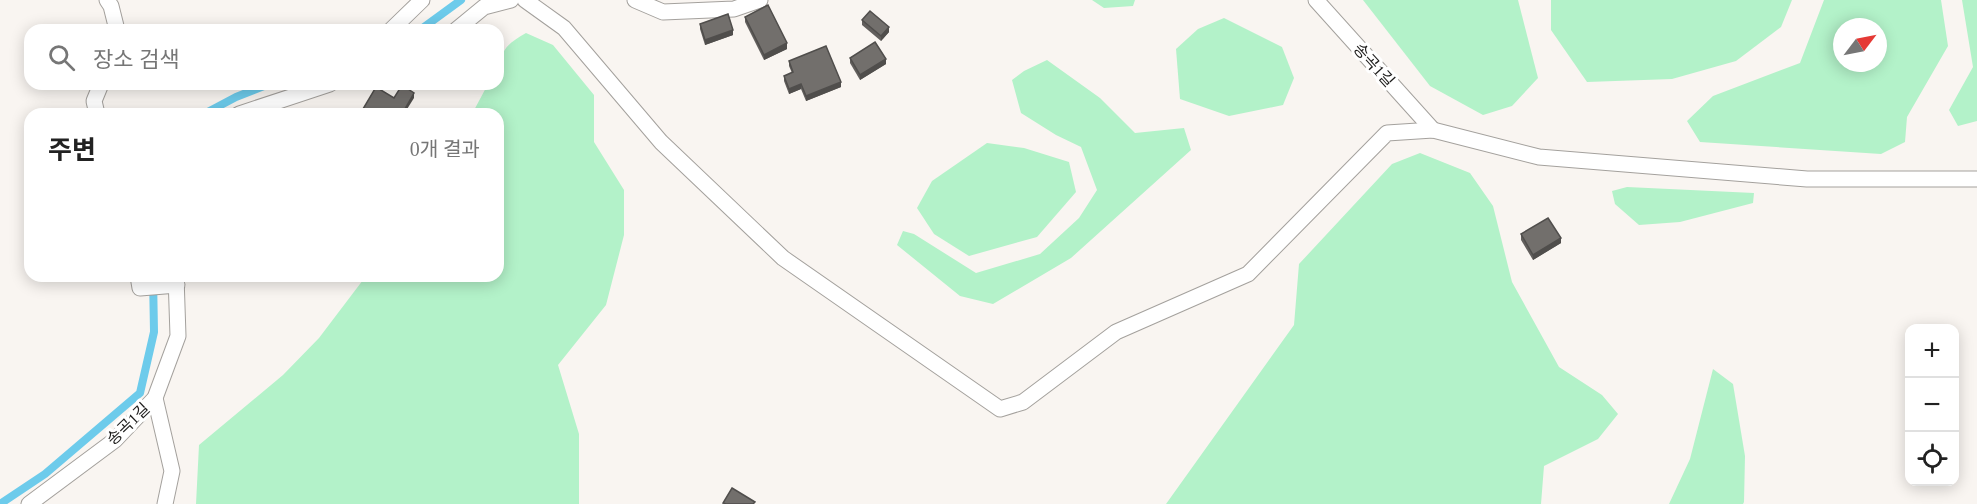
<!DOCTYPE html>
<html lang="ko">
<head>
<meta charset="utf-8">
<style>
	:root { --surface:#fff; --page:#f2f2f2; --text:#222; --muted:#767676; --line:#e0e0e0 }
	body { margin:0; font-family:"Times New Roman","Noto Sans KR",serif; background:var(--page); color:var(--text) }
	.controls { position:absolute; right:18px; bottom:18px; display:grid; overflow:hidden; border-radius:12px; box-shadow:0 3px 15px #0003 }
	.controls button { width:54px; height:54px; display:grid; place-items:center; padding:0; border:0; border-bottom:2px solid var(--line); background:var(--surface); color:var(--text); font:30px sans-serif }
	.compass { position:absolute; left:1833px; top:18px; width:54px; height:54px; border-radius:50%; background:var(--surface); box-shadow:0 3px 15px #0003; rotate:58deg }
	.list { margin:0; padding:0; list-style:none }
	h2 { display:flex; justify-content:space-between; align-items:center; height:78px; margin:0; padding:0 24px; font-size:26px }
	h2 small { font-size:20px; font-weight:400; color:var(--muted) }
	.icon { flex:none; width:33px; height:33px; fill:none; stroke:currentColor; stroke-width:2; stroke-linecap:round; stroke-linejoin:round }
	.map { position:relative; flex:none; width:1977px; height:504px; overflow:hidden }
	.search { position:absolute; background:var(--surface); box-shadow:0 3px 15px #0003; left:24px; top:24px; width:480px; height:66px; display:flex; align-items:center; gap:15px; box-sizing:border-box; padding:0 21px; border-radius:18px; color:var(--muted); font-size:22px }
	.panel { position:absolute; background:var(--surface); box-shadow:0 3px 15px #0003; left:24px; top:108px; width:480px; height:174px; border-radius:18px }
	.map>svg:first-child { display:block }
	.green { fill:#b3f2c9; fill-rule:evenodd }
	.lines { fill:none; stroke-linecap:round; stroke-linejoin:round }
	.stream { stroke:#6dcbeb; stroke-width:8 }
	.service-casing { stroke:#a4a19d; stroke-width:17 }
	.service { stroke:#fff; stroke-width:15 }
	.wall { fill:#625f5d }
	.shaded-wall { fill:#504e4c }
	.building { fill:#726f6c; stroke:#504e4c; stroke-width:1.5 }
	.labels { text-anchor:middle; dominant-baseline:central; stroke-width:6; stroke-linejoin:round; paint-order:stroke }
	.street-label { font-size:16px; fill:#1d1c1b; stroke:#fff }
</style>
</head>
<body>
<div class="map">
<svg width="1977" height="504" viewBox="0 0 1977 504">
	<rect width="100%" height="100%" fill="#f9f5f1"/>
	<!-- green -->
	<g class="green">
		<polygon points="1092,0 1135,0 1133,6 1104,8"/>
		<polygon points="1363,0 1518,0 1538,78 1512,106 1483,115 1430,86"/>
		<polygon points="1551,0 1792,0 1781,27 1736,61 1672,79 1587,82 1551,30"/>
		<path d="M1824,0H1941L1948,46L1907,117L1905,142L1881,154L1700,142L1687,121L1713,96L1800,63ZM1842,27H1878V63H1842Z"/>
		<polygon points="1962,0 1977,0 1977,121 1958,126 1949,110 1973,67"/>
		<polygon points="1224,18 1282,47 1294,78 1283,105 1229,116 1180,99 1176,49 1198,29"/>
		<path d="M526,33L553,45L594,95V142L624,190V235L606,305L558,365L579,434V504H196L199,445L283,375L319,338L366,276H498V114H472L488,84H498C498,56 502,46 526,33Z"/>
		<polygon points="1047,60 1100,98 1135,133 1184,128 1191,150 1071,258 993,304 960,296 897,245 903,231 914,234 976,273 1040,254 1079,218 1097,190 1081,147 1056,135 1021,113 1012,80 1024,71"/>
		<polygon points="987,143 1024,148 1069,162 1076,192 1037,237 969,256 934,234 917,208 932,181"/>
		<polygon points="1420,153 1470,173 1493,206 1512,282 1559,367 1602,395 1618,414 1598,439 1544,466 1541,504 1166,504 1294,325 1299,264 1392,164"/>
		<polygon points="1627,187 1754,193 1753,203 1680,222 1639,225 1615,204 1612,191"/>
		<polygon points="1713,369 1733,384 1745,456 1744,502 1743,504 1669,504 1690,459"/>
	</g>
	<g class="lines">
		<!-- stream -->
		<g class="stream">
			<polyline points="420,30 461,0"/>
			<polyline points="204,114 236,97 269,84"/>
			<polyline points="0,504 45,474 140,393 154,332 153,276"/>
		</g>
		<!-- service casing -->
		<g class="service-casing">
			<g id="service">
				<polyline points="107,0 111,6 117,30"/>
				<polyline points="525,0 564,28 661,142 783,258 1000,409 1023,402 1116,332 1248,274 1387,133 1433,130 1539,157 1807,179 1977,179"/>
				<polyline points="635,0 663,12 734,9 760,0"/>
				<polyline points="1316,0 1433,130"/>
				<polyline points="391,30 422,0"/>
				<polyline points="456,30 484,7 511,0"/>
				<polyline points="97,114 94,101 101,84"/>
				<polyline points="239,114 330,84"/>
				<polyline points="138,276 140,288 177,285"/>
				<polyline points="155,398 172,471 165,504"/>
				<polyline points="29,504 115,440 155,398 178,336 176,276"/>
			</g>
		</g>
		<!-- service -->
		<use href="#service" class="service"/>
	</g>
	<!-- wall -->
	<g class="wall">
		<polygon points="745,17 787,49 764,60 745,22"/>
		<polygon points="862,20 889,32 881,41 862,25"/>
		<polygon points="700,24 733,35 705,45 700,29"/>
		<polygon points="850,58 886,64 860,80 850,63"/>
		<polygon points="789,61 841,87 806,101 801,89 789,94 784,81 784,76 792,73 789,66"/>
		<polygon points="1521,234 1561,243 1533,260 1521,240"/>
	</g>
	<!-- shaded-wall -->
	<g class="shaded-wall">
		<polygon points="889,27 889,32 881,41 881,36"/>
		<polygon points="733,30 733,35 705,45 705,40"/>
		<polygon points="787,43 787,49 764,60 764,55"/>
		<polygon points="886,59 886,64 860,80 860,75"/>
		<polygon points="841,82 841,87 806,101 806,96"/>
		<polygon points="801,84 801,89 789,94 789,89"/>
		<polygon points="414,93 414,98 404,114 402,114"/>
		<polygon points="1561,238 1561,243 1533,260 1533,255"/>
	</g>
	<!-- building -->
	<g class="building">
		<polygon points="768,5 787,43 764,55 745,17"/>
		<polygon points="870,11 889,27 881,36 862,20"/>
		<polygon points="728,14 733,30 705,40 700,24"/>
		<polygon points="875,42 886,59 860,75 850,58"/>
		<polygon points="826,46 841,82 806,96 801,84 789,89 784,76 793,72 789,61"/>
		<polygon points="402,85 414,93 402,114 360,114 376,87 394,98"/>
		<polygon points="1548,218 1561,238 1533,255 1521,234"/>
		<polygon points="732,488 755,502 753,504 726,504 723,503"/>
	</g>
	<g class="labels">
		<!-- street labels -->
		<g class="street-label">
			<text transform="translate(1374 65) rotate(48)">송곡1길</text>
			<text transform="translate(128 424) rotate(-44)">송곡1길</text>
		</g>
	</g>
</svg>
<div class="controls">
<button>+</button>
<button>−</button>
<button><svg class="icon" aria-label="locate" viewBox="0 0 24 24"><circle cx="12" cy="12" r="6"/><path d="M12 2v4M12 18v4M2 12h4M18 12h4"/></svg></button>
</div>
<svg class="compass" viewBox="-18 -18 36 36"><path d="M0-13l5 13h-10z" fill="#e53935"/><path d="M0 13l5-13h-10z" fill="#767676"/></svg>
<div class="search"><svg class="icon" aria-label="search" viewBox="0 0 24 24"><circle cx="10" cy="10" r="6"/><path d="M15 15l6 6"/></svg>장소 검색</div>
<section class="panel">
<h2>주변<small>0개 결과</small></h2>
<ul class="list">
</ul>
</section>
</div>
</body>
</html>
